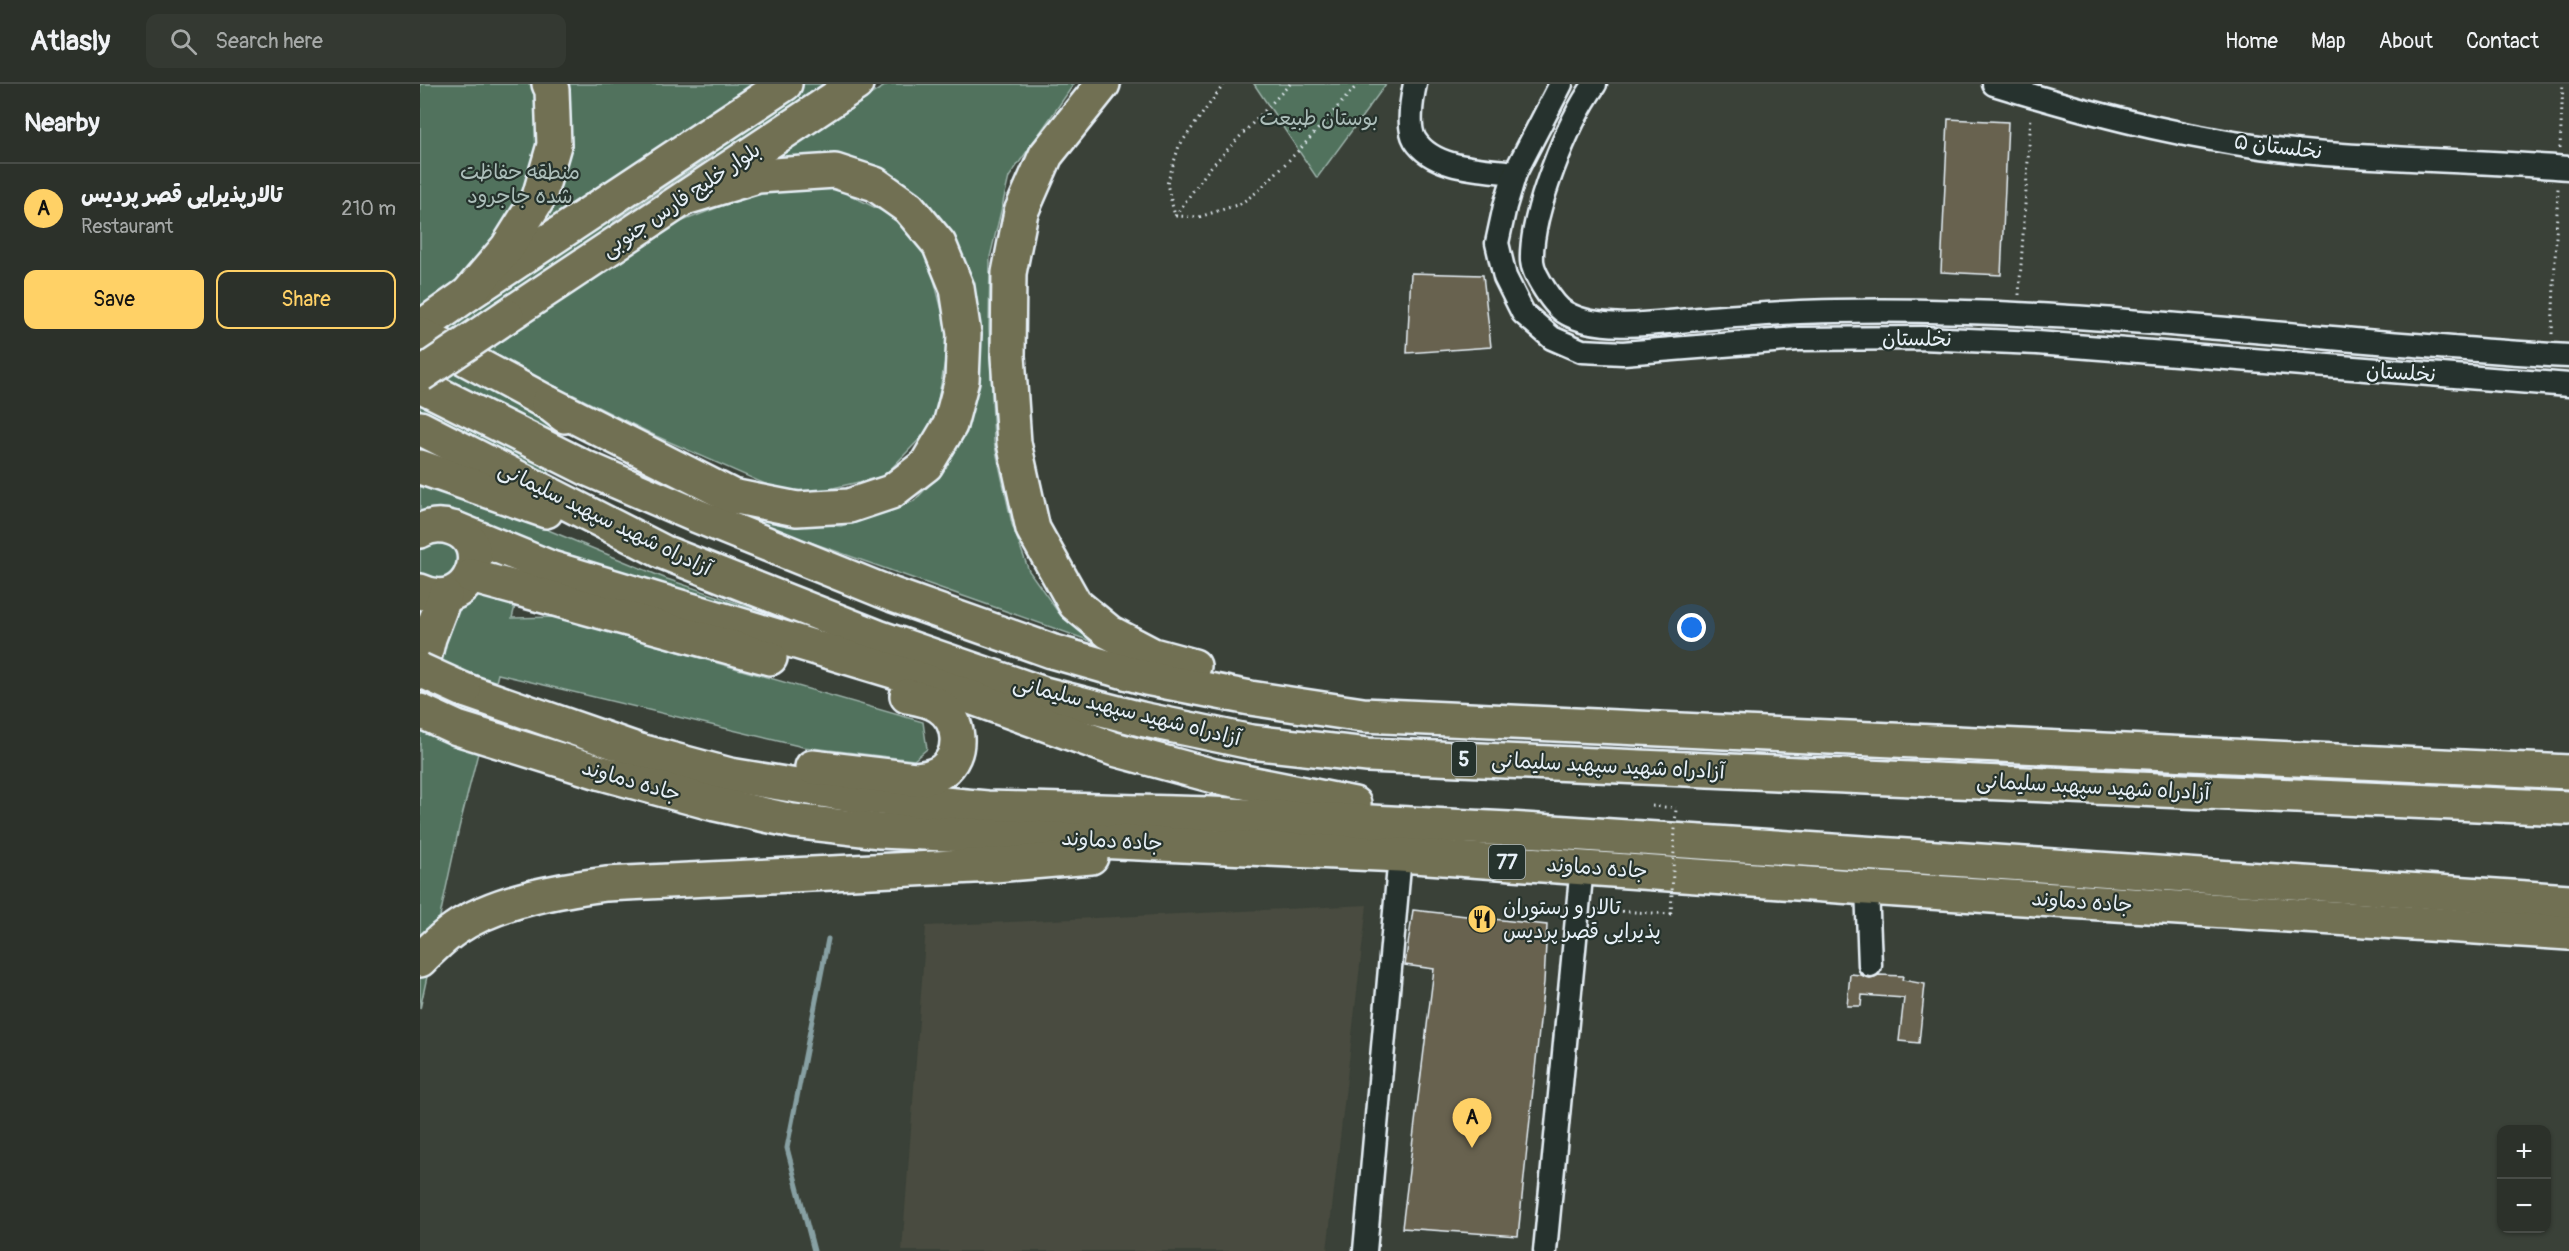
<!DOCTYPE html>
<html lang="en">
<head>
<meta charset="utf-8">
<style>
	:root { --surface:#2c312a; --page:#343932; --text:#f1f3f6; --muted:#a6a9a8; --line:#484c47; --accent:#ffd166 }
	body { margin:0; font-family:Pangolin,"Playpen Sans Arabic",sans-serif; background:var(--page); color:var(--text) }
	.controls { position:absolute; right:18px; bottom:18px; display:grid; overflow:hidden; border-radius:12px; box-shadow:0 2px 4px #0004 }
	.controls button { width:54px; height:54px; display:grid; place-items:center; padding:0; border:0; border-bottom:2px solid var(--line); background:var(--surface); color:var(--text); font:30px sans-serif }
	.you { position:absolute; left:1272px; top:544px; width:21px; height:21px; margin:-15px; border:4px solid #fff; border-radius:50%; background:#1a73e8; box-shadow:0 0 0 9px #1a73e833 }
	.badge { display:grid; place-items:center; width:39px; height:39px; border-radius:50%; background:var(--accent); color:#111; font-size:20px; font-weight:700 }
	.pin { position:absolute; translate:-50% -50px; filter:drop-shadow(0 2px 3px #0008) }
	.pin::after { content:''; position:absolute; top:32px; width:21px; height:18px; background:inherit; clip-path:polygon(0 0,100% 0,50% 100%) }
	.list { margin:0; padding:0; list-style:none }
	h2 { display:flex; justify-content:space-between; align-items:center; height:78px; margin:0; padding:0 24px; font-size:26px }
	h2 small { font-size:20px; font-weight:400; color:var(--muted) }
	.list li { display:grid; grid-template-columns:39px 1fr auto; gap:18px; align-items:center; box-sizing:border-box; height:90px; padding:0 24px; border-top:2px solid var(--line) }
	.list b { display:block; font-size:22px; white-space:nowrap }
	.list p { margin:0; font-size:20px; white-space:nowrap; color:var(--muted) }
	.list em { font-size:20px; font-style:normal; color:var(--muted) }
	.actions { display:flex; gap:12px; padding:18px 24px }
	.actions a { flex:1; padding:14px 0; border:2px solid var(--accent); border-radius:12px; text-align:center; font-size:21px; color:var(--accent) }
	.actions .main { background:var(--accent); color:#111 }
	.icon { flex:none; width:33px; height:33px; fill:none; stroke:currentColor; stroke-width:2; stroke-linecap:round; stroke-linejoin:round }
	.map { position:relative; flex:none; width:2149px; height:1167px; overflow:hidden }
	header { display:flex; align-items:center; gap:36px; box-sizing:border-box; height:84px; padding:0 30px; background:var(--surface); border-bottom:2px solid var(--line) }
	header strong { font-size:28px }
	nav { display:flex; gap:33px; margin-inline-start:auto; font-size:21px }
	.search { width:420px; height:54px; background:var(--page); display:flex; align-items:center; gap:15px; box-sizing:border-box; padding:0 21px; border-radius:12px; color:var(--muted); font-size:22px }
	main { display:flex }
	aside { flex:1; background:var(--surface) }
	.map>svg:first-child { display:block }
	.built { fill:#484b3f }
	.green { fill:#51725d; stroke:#9cb2aa; stroke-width:1.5 }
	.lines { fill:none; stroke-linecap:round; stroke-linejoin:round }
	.stream { stroke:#87a0a3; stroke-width:5 }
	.building { fill:#676250; stroke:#e8f1f8; stroke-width:1.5 }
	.minor-casing { stroke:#e8f1f8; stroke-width:27 }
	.highway-casing { stroke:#e8f1f8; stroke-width:38 }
	.path { stroke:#e8f1f8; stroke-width:3; stroke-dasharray:1.5 4.5; stroke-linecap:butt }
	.minor { stroke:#26332d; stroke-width:22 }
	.highway { stroke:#716f52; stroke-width:33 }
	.highway-bridge-casing { stroke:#e8f1f8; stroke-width:38; stroke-linecap:butt }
	.path-bridge { stroke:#e8f1f8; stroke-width:3; stroke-dasharray:1.5 4.5; stroke-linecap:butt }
	.highway-bridge { stroke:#716f52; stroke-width:33 }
	.labels { text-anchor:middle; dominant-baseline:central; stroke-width:4.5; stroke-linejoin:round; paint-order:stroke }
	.shield { fill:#26332d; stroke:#aeb8bb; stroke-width:1.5 }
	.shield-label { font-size:20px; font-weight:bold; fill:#e8f1f8 }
	.park-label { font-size:21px; fill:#acbeba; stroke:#26332d }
	.street-label { font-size:21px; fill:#e8f1f8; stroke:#26332d }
	.poi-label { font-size:21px; fill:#e8f1f8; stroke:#26332d; text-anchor:start }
</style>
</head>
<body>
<header>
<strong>Atlasly</strong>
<div class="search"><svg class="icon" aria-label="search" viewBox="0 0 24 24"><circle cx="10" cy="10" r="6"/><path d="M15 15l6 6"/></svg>Search here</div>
<nav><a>Home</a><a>Map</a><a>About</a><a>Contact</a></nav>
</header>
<main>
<aside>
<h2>Nearby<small></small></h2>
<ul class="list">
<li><span class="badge">A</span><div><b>تالارپذیرایی قصر پردیس</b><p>Restaurant</p></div><em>210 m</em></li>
</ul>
<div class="actions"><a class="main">Save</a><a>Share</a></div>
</aside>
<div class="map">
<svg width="2149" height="1167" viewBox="0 0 2149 1167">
	<rect width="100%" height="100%" fill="#3a4138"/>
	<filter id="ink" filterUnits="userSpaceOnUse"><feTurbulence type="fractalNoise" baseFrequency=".0167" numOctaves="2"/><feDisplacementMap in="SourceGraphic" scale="12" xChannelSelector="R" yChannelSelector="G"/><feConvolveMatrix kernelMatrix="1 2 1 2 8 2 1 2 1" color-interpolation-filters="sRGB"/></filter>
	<g filter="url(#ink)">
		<!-- built -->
		<polygon class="built" points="947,821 907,1167 482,1167 506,842"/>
		<!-- green -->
		<g class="green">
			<polygon points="0,0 415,0 297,76 292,72 194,137 181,185 250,142 345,105 416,104 474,133 508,172 529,254 514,340 464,392 375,413 236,352 150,309 116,441 247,495 464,569 110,463 92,534 137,533 503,638 507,665 494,676 383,663 78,590 39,744 0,925"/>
			<polygon points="468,0 654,0 589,93 570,173 569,244 574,358 592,440 609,487 638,528 693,565 325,435 421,442 494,417 523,387 544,345 553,227 479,101 319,90"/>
			<polygon points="834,0 966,0 897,94"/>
		</g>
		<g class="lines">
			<!-- stream -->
			<polyline class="stream" points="394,1167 367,1064 408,855"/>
		</g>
		<!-- building -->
		<g class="building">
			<polygon points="1528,35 1588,38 1581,191 1521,188"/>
			<polygon points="991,189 1063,191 1071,263 987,269"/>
			<polygon points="993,826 1127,841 1124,898 1098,1152 982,1144 1014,885 985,881"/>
			<polygon points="1430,890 1441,891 1450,894 1459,891 1483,892 1482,896 1505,900 1499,959 1479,957 1484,914 1442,911 1441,922 1427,922"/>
		</g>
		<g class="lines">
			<!-- minor casing -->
			<g class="minor-casing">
				<g id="minor">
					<path d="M995,0C992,14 987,43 995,56C1014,86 1064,85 1095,89"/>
					<polyline points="1141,0 1095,89 1085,122 1077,159 1085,193 1103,229 1132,254 1162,267 1203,269 1378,255 1501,254 1617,259 2149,301"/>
					<path d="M1175,0C1148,37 1110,131 1112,177C1113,190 1134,223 1146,229C1182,250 1249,237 1290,234C1332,231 1374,227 1416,227C1661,222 1905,259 2149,272"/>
					<path d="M1574,0C1678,32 1786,60 1894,69C1979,76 2064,77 2149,84"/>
					<polyline points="1447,804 1450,881"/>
					<polyline points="945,1167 980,771"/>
					<polyline points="1125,1167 1162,782"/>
				</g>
			</g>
			<!-- highway casing -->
			<g class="highway-casing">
				<g id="highway">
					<polyline points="683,0 626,71 601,128 589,189 588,272 594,359 613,445 655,520 689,548 733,571 774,582"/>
					<polyline points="48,210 365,0"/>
					<polyline points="87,232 436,0"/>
					<polyline points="0,244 48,210 87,164 119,113 134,61 132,6 129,0"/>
					<polyline points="0,250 128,319 145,332"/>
					<polyline points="0,301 166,384 275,431 473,511 631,567 726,594 830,614 943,631 2149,688"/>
					<polyline points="128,319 312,412 377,425 429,422 471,408 506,381 530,341 542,296 544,250 537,204 519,160 489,124 455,100 415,87 338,92 265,114"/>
					<polyline points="0,344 243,468 458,553 624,610 721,635 831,658 948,671 2149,724"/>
					<polyline points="0,383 126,427"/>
					<polyline points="36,445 131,484 506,597 694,665 794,692 934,720"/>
					<path d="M0,447C10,441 20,440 32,444C76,458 50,531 0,507"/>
					<polyline points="51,492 350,574"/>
					<polyline points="0,591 9,554 25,512"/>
					<polyline points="44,606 220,667 310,691 438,712 567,724 791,730 1089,745 2149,817"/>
					<polyline points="0,627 37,644 182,689 295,720 373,737 460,747 980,771 1447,804 2149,849"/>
					<path d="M392,683L495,695C505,694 513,693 522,687C544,671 541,636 519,622C510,616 497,614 487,612"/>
					<path d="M0,876C11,865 23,853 35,845C75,817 139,806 186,800L575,781L671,773"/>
				</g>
			</g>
			<!-- path -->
			<g class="path">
				<polyline points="804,0 759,62 747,100 755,132 779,133 820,120 837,108 881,64 938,0"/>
				<polyline points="2140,64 2143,0"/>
				<polyline points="755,132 789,85 870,0"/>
				<polyline points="1599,211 1611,32"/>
				<polyline points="2132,250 2138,104"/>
				<polyline points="1232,722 1256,724"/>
				<polyline points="1178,826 1251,830"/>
			</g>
			<!-- minor -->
			<use href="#minor" class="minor"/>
			<!-- highway -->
			<use href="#highway" class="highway"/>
			<!-- highway-bridge casing -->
			<g class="highway-bridge-casing">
				<g id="highway-bridge">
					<polyline points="0,291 87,232"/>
					<polyline points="0,586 44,606"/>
				</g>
			</g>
			<!-- path-bridge -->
			<polyline class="path-bridge" points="1251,830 1256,724"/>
			<!-- highway-bridge -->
			<use href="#highway-bridge" class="highway-bridge"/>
		</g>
	</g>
	<!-- icons -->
	<defs>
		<g id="restaurant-disc" transform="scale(1.5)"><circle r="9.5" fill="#ffd166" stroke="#26332d"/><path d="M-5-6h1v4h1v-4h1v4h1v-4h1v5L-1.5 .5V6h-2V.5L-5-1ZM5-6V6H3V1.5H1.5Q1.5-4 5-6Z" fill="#111"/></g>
	</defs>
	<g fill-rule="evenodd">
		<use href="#restaurant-disc" x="1062" y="835"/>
	</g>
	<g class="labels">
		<!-- shield labels -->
		<g class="shield">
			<rect x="1032" y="658" width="24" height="34" rx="4.5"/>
			<rect x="1069" y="761" width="36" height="34" rx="4.5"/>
		</g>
		<g class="shield-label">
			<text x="1044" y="675">5</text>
			<text x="1087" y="778">77</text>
		</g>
		<!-- park labels -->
		<g class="park-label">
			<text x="899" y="34">بوستان طبیعت</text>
			<text x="100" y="88">منطقه حفاظت<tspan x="100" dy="24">شده جاجرود</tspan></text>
		</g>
		<!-- street labels -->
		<g class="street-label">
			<text transform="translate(1858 63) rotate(7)">نخلستان ۵</text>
			<text transform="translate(261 116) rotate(-34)">بلوار خلیج فارس جنوبی</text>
			<text transform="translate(1497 255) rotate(1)">نخلستان</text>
			<text transform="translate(1981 289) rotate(4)">نخلستان</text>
			<text transform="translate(185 435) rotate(26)">آزادراه شهید سپهبد سلیمانی</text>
			<text transform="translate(707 627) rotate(14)">آزادراه شهید سپهبد سلیمانی</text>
			<text transform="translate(1188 682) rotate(3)">آزادراه شهید سپهبد سلیمانی</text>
			<text transform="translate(211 697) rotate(16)">جاده دماوند</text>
			<text transform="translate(1673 703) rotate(3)">آزادراه شهید سپهبد سلیمانی</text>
			<text transform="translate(692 757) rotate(3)">جاده دماوند</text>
			<text transform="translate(1177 784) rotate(4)">جاده دماوند</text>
			<text transform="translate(1662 818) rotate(4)">جاده دماوند</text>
		</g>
		<!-- poi labels -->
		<g class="poi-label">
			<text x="1083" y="823">تالار و رستوران<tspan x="1083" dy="24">پذیرایی قصر پردیس</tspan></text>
		</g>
	</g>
</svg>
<div class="controls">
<button>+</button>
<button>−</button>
</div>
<div class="you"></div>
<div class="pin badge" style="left:1052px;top:1064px">A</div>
</div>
</main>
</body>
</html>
